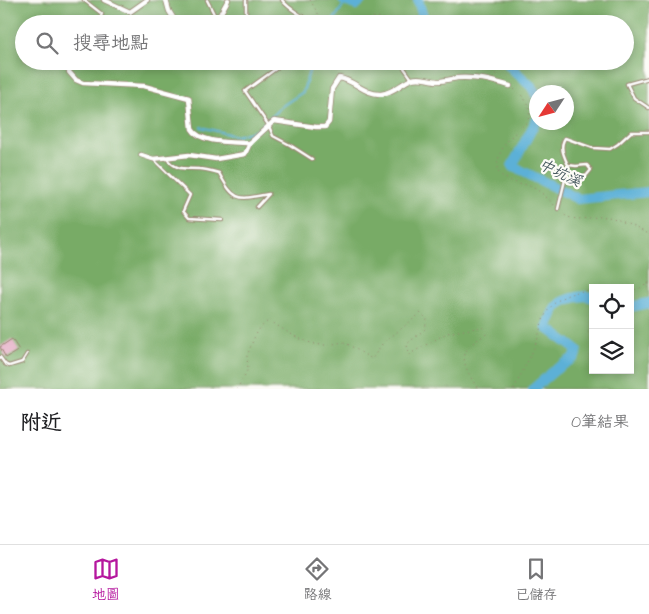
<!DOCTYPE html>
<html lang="zh-TW">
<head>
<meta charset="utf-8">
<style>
	:root { --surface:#fff; --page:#f6f6f6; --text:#202124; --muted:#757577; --line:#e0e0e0; --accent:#b5179e }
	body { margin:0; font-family:"Architects Daughter","LXGW WenKai TC",sans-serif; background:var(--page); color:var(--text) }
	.controls { position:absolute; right:15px; bottom:15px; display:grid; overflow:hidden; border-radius:0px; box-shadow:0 2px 8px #0003 }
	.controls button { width:45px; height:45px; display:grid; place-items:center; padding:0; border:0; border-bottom:1px solid var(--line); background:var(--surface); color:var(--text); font:25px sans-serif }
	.compass { position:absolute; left:529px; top:85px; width:45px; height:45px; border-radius:50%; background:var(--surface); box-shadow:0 2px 8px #0003; rotate:234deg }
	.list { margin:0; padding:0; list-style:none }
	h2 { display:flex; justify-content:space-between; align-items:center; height:65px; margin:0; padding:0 20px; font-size:21px }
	h2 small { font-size:16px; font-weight:400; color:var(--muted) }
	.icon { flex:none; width:28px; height:28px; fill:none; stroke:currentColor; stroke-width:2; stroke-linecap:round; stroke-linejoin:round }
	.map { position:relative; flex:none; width:649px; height:389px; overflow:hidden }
	.search { position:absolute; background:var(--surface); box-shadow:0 2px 8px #0003; left:15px; right:15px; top:15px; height:55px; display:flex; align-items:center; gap:12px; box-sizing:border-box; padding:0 18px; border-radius:28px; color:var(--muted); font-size:19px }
	.sheet { height:155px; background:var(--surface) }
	nav { display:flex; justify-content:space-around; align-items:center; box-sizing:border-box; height:70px; border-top:1px solid var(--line); background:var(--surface); font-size:14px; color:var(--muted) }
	nav a { display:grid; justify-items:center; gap:2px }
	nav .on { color:var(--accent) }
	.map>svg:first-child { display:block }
	.forest { fill:#78ab66; stroke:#5a6a42; fill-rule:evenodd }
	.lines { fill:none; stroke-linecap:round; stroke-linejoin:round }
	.stream { stroke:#5bb0d7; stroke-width:2 }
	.river { stroke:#5bb0d7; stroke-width:10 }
	.building { fill:#e0a0be }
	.service-casing { stroke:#988470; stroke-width:4.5 }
	.minor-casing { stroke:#988470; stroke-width:6 }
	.path { stroke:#988470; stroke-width:1; stroke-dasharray:1 4; stroke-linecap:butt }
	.service { stroke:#fff; stroke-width:2.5 }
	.minor { stroke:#fff; stroke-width:4.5 }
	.labels { text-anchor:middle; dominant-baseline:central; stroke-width:4.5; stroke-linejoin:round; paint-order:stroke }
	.water-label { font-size:15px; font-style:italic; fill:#46595f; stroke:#fdfcf7 }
</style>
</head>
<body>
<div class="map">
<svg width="649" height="389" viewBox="0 0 649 389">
	<rect width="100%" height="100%" fill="#fdfcf7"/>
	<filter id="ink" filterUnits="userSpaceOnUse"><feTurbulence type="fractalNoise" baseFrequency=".02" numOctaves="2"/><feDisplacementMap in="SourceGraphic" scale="10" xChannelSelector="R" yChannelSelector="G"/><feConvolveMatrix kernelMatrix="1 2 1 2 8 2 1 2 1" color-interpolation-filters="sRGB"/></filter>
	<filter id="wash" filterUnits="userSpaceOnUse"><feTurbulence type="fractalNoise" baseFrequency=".0096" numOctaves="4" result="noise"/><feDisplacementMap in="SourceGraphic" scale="20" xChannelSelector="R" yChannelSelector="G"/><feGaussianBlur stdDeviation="1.12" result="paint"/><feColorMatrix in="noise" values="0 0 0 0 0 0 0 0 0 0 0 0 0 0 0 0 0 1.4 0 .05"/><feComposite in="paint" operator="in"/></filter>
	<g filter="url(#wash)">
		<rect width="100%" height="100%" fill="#f5ddc2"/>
		<!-- forest -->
		<path class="forest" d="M0,0H649V389H0ZM24,24H625V61H24ZM536,92H566V122H536ZM593,288H630V370H593Z"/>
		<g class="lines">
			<!-- stream -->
			<g class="stream">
				<polyline points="331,24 346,1"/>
				<polyline points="201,127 236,136 257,130 282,106 303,92 312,61"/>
			</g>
			<!-- river -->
			<g class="river">
				<polyline points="343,0 356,5 362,0"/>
				<polyline points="418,0 425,24"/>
				<polyline points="504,61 532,87 536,95"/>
				<polyline points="536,121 512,166 578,199 649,192"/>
				<polyline points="630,307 649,303"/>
				<path d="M533,389L555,370L575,357L577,350L547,328C550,322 551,314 555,309C560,300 583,293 593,298"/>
			</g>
		</g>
		<g id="blocks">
			<!-- building -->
			<polygon class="building" points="12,339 19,350 6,358 0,347"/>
		</g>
	</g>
	<g filter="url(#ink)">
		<use href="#blocks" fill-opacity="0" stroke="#988470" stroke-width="1"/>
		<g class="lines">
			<!-- service casing -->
			<g class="service-casing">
				<g id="service">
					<polyline points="84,0 102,14 98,24"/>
					<polyline points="207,0 217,20"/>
					<path d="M282,0C288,9 302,15 311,22L322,20"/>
					<polyline points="246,24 246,0"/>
					<polyline points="279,61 277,68 245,91 269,126 273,136 290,145 312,159"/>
					<polyline points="366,61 372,64 377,61"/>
					<polyline points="399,61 412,79"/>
					<polyline points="649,78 627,84 634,98 649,108"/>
					<path d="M166,158C177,171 183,168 199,169C205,169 212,171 219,173C235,202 237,200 269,194L257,207"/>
					<polyline points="154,160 190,195 183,211 189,218 222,220"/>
					<path d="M558,209L565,180L586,176L591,170L587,165L576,166L568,165C564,156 559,147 565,138L593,148L610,149L618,144L631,132H649"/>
					<polyline points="0,357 5,364 9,366 22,362 27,354"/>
				</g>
			</g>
			<!-- minor casing -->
			<g class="minor-casing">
				<g id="minor">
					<polyline points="104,0 130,12 147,0"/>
					<polyline points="166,0 169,11 177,24"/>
					<polyline points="213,24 217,20 228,0"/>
					<path d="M69,72L76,80L83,83L144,86L189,98L192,129C200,144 235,142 250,143"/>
					<path d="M141,155L153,159L189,155L216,159L245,154L250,143L274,121L316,127H325L329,122L332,89L339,78C354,80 365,95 381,94C394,93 401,83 412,79C420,76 430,81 438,81C445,81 451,79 457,78C478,77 490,80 510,86"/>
				</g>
			</g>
			<!-- path -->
			<g class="path">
				<polyline points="310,0 320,17"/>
				<path d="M360,24C372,15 380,15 392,24"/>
				<polyline points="480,61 499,77"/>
				<path d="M514,89C525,97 534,108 527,122C515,133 500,144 498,162C497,166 496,170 499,173C502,177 511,181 516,183C519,185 523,184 527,185C538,189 547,197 555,206"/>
				<path d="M561,212C573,225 592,215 607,217C616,217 637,229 647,233L649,235"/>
				<polyline points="630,291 640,288 649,283"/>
				<path d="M237,389L248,369L247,356L254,338L260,328L269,320C284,330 305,345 324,345C330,345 337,343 344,342L372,359L382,344L421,313L427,319L425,329L407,344L408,355L447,333L482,327L488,333C481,337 473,342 468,348C458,361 471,377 478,389"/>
				<path d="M514,389C521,373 530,359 536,343C539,336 540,328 543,320C551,299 571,291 593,290"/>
			</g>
			<!-- service -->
			<use href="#service" class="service"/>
			<!-- minor -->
			<use href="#minor" class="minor"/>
		</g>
	</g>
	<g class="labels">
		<!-- water labels -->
		<g class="water-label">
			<text transform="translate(560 173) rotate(25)">中坑溪</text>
		</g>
	</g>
</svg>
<div class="controls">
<button><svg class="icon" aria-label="locate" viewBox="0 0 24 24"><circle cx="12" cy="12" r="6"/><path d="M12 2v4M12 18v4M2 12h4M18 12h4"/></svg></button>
<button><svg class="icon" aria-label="layers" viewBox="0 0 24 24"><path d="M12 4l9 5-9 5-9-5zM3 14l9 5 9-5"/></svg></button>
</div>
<svg class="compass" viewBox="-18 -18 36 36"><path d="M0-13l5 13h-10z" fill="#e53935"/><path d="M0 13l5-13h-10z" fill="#757577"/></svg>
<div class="search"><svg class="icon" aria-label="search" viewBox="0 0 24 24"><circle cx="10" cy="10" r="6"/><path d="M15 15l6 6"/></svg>搜尋地點</div>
</div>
<section class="sheet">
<h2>附近<small>0筆結果</small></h2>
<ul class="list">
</ul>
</section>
<nav>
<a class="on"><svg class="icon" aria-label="map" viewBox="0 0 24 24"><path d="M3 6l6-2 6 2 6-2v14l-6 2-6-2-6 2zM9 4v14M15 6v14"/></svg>地圖</a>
<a><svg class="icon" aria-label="directions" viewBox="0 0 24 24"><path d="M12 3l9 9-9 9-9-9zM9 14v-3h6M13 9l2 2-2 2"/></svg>路線</a>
<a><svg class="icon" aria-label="saved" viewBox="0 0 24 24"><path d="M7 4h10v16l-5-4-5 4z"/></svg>已儲存</a>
</nav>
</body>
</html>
